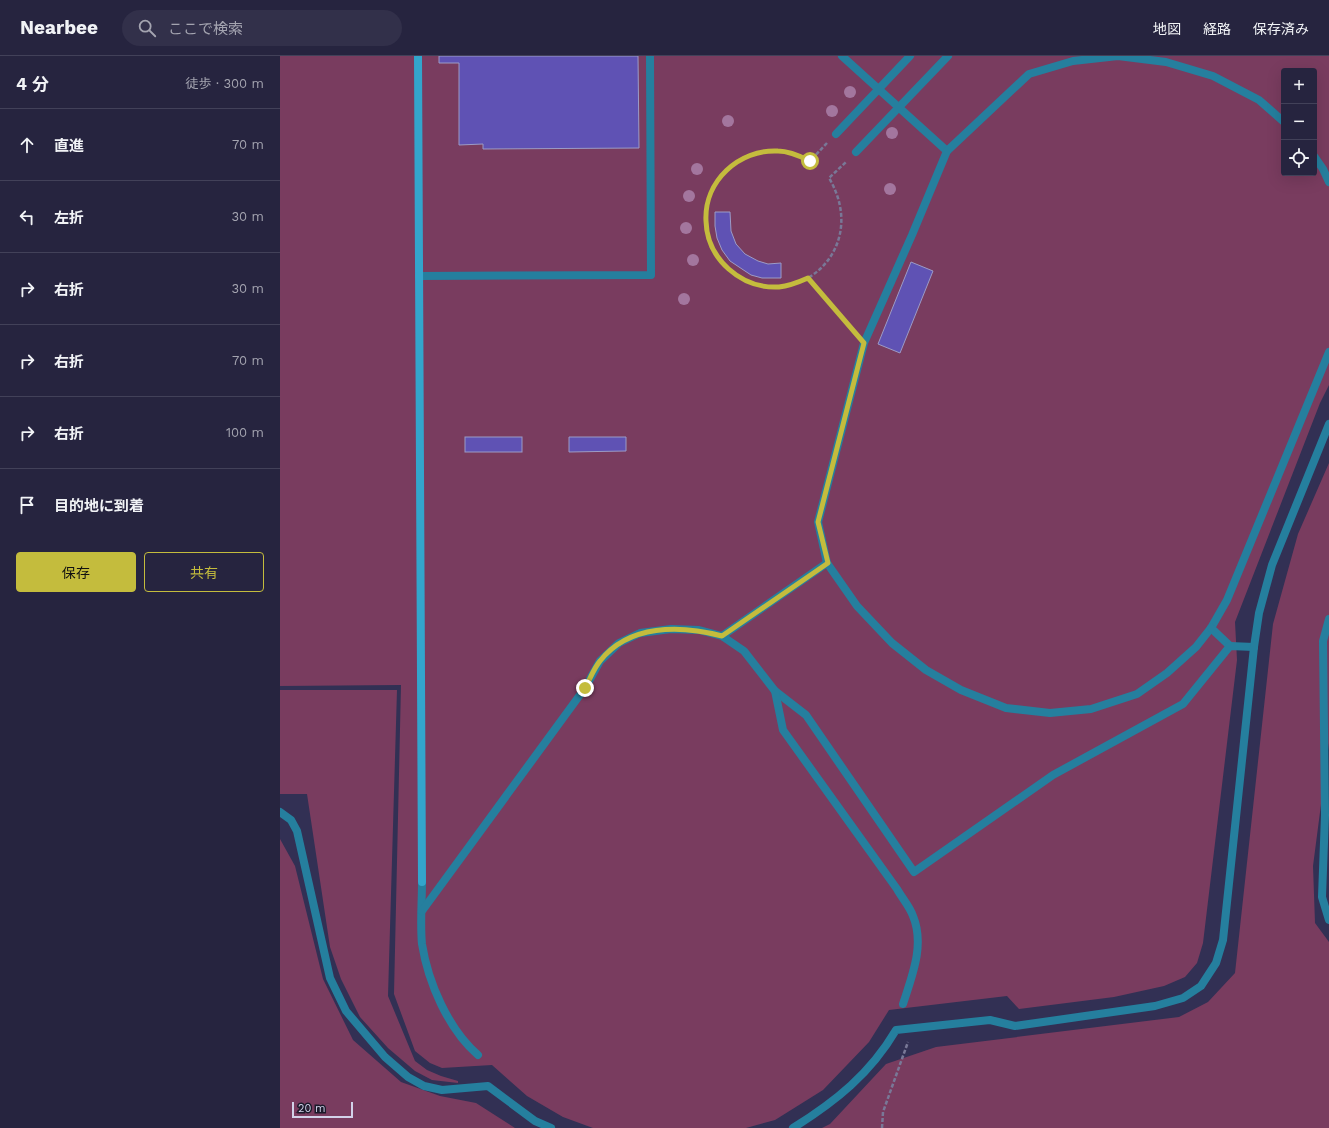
<!DOCTYPE html>
<html lang="ja">
<head>
<meta charset="utf-8">
<style>
	:root { --surface:#26243f; --page:#32304a; --text:#f1f3f6; --muted:#a4a4b0; --line:#424159; --accent:#c4bc3d }
	body { margin:0; font-family:"Work Sans","Noto Sans JP",sans-serif; background:var(--page); color:var(--text) }
	.controls { position:absolute; right:12px; top:12px; display:grid; overflow:hidden; border-radius:4px; box-shadow:0 4px 16px #0002 }
	.controls button { width:36px; height:36px; display:grid; place-items:center; padding:0; border:0; border-bottom:1px solid var(--line); background:var(--surface); color:var(--text); font:20px sans-serif }
	.scale { position:absolute; left:12px; bottom:10px; width:61px; box-sizing:border-box; padding-left:4px; border:2px solid #d2d2e9; border-top:0; font-size:11px; line-height:14px; white-space:nowrap; color:#d2d2e9; -webkit-text-stroke:3px #1b1a2b; paint-order:stroke }
	.stop { position:absolute; width:12px; height:12px; margin:-9px; border:3px solid #c4bc3d; border-radius:50%; background:#fff }
	.stop.end { background:#c4bc3d; border-color:#fff; box-shadow:0 1px 4px #0008 }
	.list { margin:0; padding:0; list-style:none }
	h2 { display:flex; justify-content:space-between; align-items:center; height:52px; margin:0; padding:0 16px; font-size:17px }
	h2 small { font-size:13px; font-weight:400; color:var(--muted) }
	.list li { display:grid; grid-template-columns:26px 1fr auto; gap:12px; align-items:center; box-sizing:border-box; height:72px; padding:0 16px; border-top:1px solid var(--line) }
	.list b { display:block; font-size:15px; white-space:nowrap }
	.list em { font-size:13px; font-style:normal; color:var(--muted) }
	.actions { display:flex; gap:8px; padding:12px 16px }
	.actions a { flex:1; padding:9px 0; border:1px solid var(--accent); border-radius:4px; text-align:center; font-size:14px; color:var(--accent) }
	.actions .main { background:var(--accent); color:#111 }
	.icon { flex:none; width:22px; height:22px; fill:none; stroke:currentColor; stroke-width:2; stroke-linecap:round; stroke-linejoin:round }
	.map { position:relative; flex:none; width:1049px; height:1072px; overflow:hidden }
	header { display:flex; align-items:center; gap:24px; box-sizing:border-box; height:56px; padding:0 20px; background:var(--surface); border-bottom:1px solid var(--line) }
	header strong { font-size:19px }
	nav { display:flex; gap:22px; margin-inline-start:auto; font-size:14px }
	.search { width:280px; height:36px; background:var(--page); display:flex; align-items:center; gap:10px; box-sizing:border-box; padding:0 14px; border-radius:22px; color:var(--muted); font-size:15px }
	main { display:flex }
	aside { flex:1; background:var(--surface) }
	.map>svg:first-child { display:block }
	.green { fill:#793c5f; fill-rule:evenodd }
	.building { fill:#5f52b4; stroke:#9c9bc6 }
	.lines { fill:none; stroke-linecap:round; stroke-linejoin:round }
	.path { stroke:#797897; stroke-width:2.5; stroke-dasharray:4 2; stroke-linecap:butt }
	.lane { stroke:#257f9e; stroke-width:8 }
	.street { stroke:#257f9e; stroke-width:8 }
	.secondary { stroke:#33a5cc; stroke-width:8 }
	.tree { fill:#a3769e }
	.route { stroke:#c4bc3d; stroke-width:5 }
</style>
</head>
<body>
<header>
<strong>Nearbee</strong>
<div class="search"><svg class="icon" aria-label="search" viewBox="0 0 24 24"><circle cx="10" cy="10" r="6"/><path d="M15 15l6 6"/></svg>ここで検索</div>
<nav><a>地図</a><a>経路</a><a>保存済み</a></nav>
</header>
<main>
<aside>
<h2>4 分<small>徒歩 · 300 m</small></h2>
<ul class="list">
<li><svg class="icon" aria-label="ahead" viewBox="0 0 24 24"><path d="M12 20V5M6 11l6-6 6 6"/></svg><div><b>直進</b></div><em>70 m</em></li>
<li><svg class="icon" aria-label="left" viewBox="0 0 24 24"><path d="M17 20v-9H6M10 6l-5 5 5 5"/></svg><div><b>左折</b></div><em>30 m</em></li>
<li><svg class="icon" aria-label="right" viewBox="0 0 24 24"><path d="M7 20v-9h11M14 6l5 5-5 5"/></svg><div><b>右折</b></div><em>30 m</em></li>
<li><svg class="icon" aria-label="right" viewBox="0 0 24 24"><path d="M7 20v-9h11M14 6l5 5-5 5"/></svg><div><b>右折</b></div><em>70 m</em></li>
<li><svg class="icon" aria-label="right" viewBox="0 0 24 24"><path d="M7 20v-9h11M14 6l5 5-5 5"/></svg><div><b>右折</b></div><em>100 m</em></li>
<li><svg class="icon" aria-label="arrive" viewBox="0 0 24 24"><path d="M6 21V4h12l-3 4 3 4H6"/></svg><div><b>目的地に到着</b></div></li>
</ul>
<div class="actions"><a class="main">保存</a><a>共有</a></div>
</aside>
<div class="map">
<svg width="1049" height="1072" viewBox="0 0 1049 1072">
	<rect width="100%" height="100%" fill="#323054"/>
	<!-- green -->
	<g class="green">
		<path d="M0,0H1049V329L1040,347L955,566L957,604L923,887L917,907L905,921L884,930L834,941L739,953L727,940L609,954L589,986L543,1034L495,1064L466,1072H313L283,1061L247,1040L212,1009L162,1012L150,1007L135,995L114,938L121,629L0,630ZM1004,15H1034V117H1004Z"/>
		<polygon points="1049,407 1049,687 1033,810 1035,867 1049,886 1049,1072 542,1072 550,1068 606,1008 656,991 899,961 928,946 955,917 993,568 1018,478"/>
		<polygon points="0,634 117,634 108,940 135,1005 147,1014 161,1020 178,1025 178,1027 152,1024 135,1015 108,992 80,961 61,923 50,891 27,738 0,738"/>
		<polygon points="0,783 15,810 43,923 73,984 121,1026 160,1040 196,1047 235,1072 0,1072"/>
	</g>
	<!-- building -->
	<g class="building">
		<polygon points="159,0 358,0 359,92 203,93 203,88 179,89 179,7 159,7"/>
		<polygon points="435,156 450,156 451,175 456,188 465,198 478,205 488,208 501,207 501,222 482,222 471,219 450,205 442,194 437,182 435,170"/>
		<polygon points="631,206 653,215 620,297 598,288"/>
		<rect x="185" y="381" width="57" height="15"/>
		<polygon points="289,381 346,381 346,395 289,396"/>
	</g>
	<g class="lines">
		<!-- path -->
		<g class="path">
			<path d="M547,87L530,105C520,101 510,96 498,95C454,93 420,132 427,175C429,188 435,201 445,210C506,267 594,198 549,122L566,106"/>
			<polyline points="528,222 573,275"/>
			<polyline points="602,1072 603,1056 628,986"/>
		</g>
		<!-- lane -->
		<g class="lane">
			<polyline points="562,0 667,95"/>
			<polyline points="1004,66 979,44 933,20 886,6 838,0 793,5 749,18 667,95 632,179 584,287 538,466 547,507 577,550 612,587 646,614 681,634 726,652 770,657 811,653 857,638 887,617 916,591 931,572 947,544 1049,296"/>
			<polyline points="556,78 630,0"/>
			<polyline points="576,96 668,0"/>
			<polyline points="1034,100 1043,113 1049,126"/>
			<polyline points="139,220 371,219 370,0"/>
			<polyline points="931,572 950,590"/>
			<polyline points="442,580 547,507"/>
			<polyline points="495,635 526,659 634,816 773,719 903,648 950,590 974,591"/>
			<path d="M142,826C142,846 140,868 142,888C148,926 168,973 198,999"/>
			<path d="M142,855L305,632L320,605L339,587L360,577L391,573L419,574L442,580L464,595L495,635L503,674L617,833C622,842 630,851 633,860C645,889 632,920 623,948"/>
		</g>
		<!-- street -->
		<g class="street">
			<polyline points="1049,563 1043,585 1045,759 1042,841 1049,864"/>
			<polyline points="0,756 11,764 17,775 50,922 66,955 105,1001 128,1021 144,1030 162,1034 208,1030 255,1065 271,1072"/>
			<path d="M513,1072C556,1045 590,1018 616,974L710,964L735,970L875,950L903,942L921,930L936,907L943,884L974,591L979,557L992,509L1049,368"/>
		</g>
		<!-- secondary -->
		<polyline class="secondary" points="138,0 142,826"/>
	</g>
	<!-- trees -->
	<g class="tree">
		<circle cx="570" cy="36" r="6"/>
		<circle cx="552" cy="55" r="6"/>
		<circle cx="448" cy="65" r="6"/>
		<circle cx="612" cy="77" r="6"/>
		<circle cx="417" cy="113" r="6"/>
		<circle cx="610" cy="133" r="6"/>
		<circle cx="409" cy="140" r="6"/>
		<circle cx="406" cy="172" r="6"/>
		<circle cx="413" cy="204" r="6"/>
		<circle cx="404" cy="243" r="6"/>
	</g>
	<g class="lines">
		<!-- route -->
		<path class="route" d="M305,632C310,623 314,612 320,605C349,568 400,569 442,580L548,507L538,466L584,287L528,222C519,226 509,230 499,231C461,233 427,203 426,165C424,125 459,93 498,95C509,95 520,100 530,105"/>
	</g>
</svg>
<div class="controls">
<button>+</button>
<button>−</button>
<button><svg class="icon" aria-label="locate" viewBox="0 0 24 24"><circle cx="12" cy="12" r="6"/><path d="M12 2v4M12 18v4M2 12h4M18 12h4"/></svg></button>
</div>
<div class="scale">20 m</div>
<div class="stop" style="left:530px;top:105px"></div>
<div class="stop end" style="left:305px;top:632px"></div>
</div>
</main>
</body>
</html>
